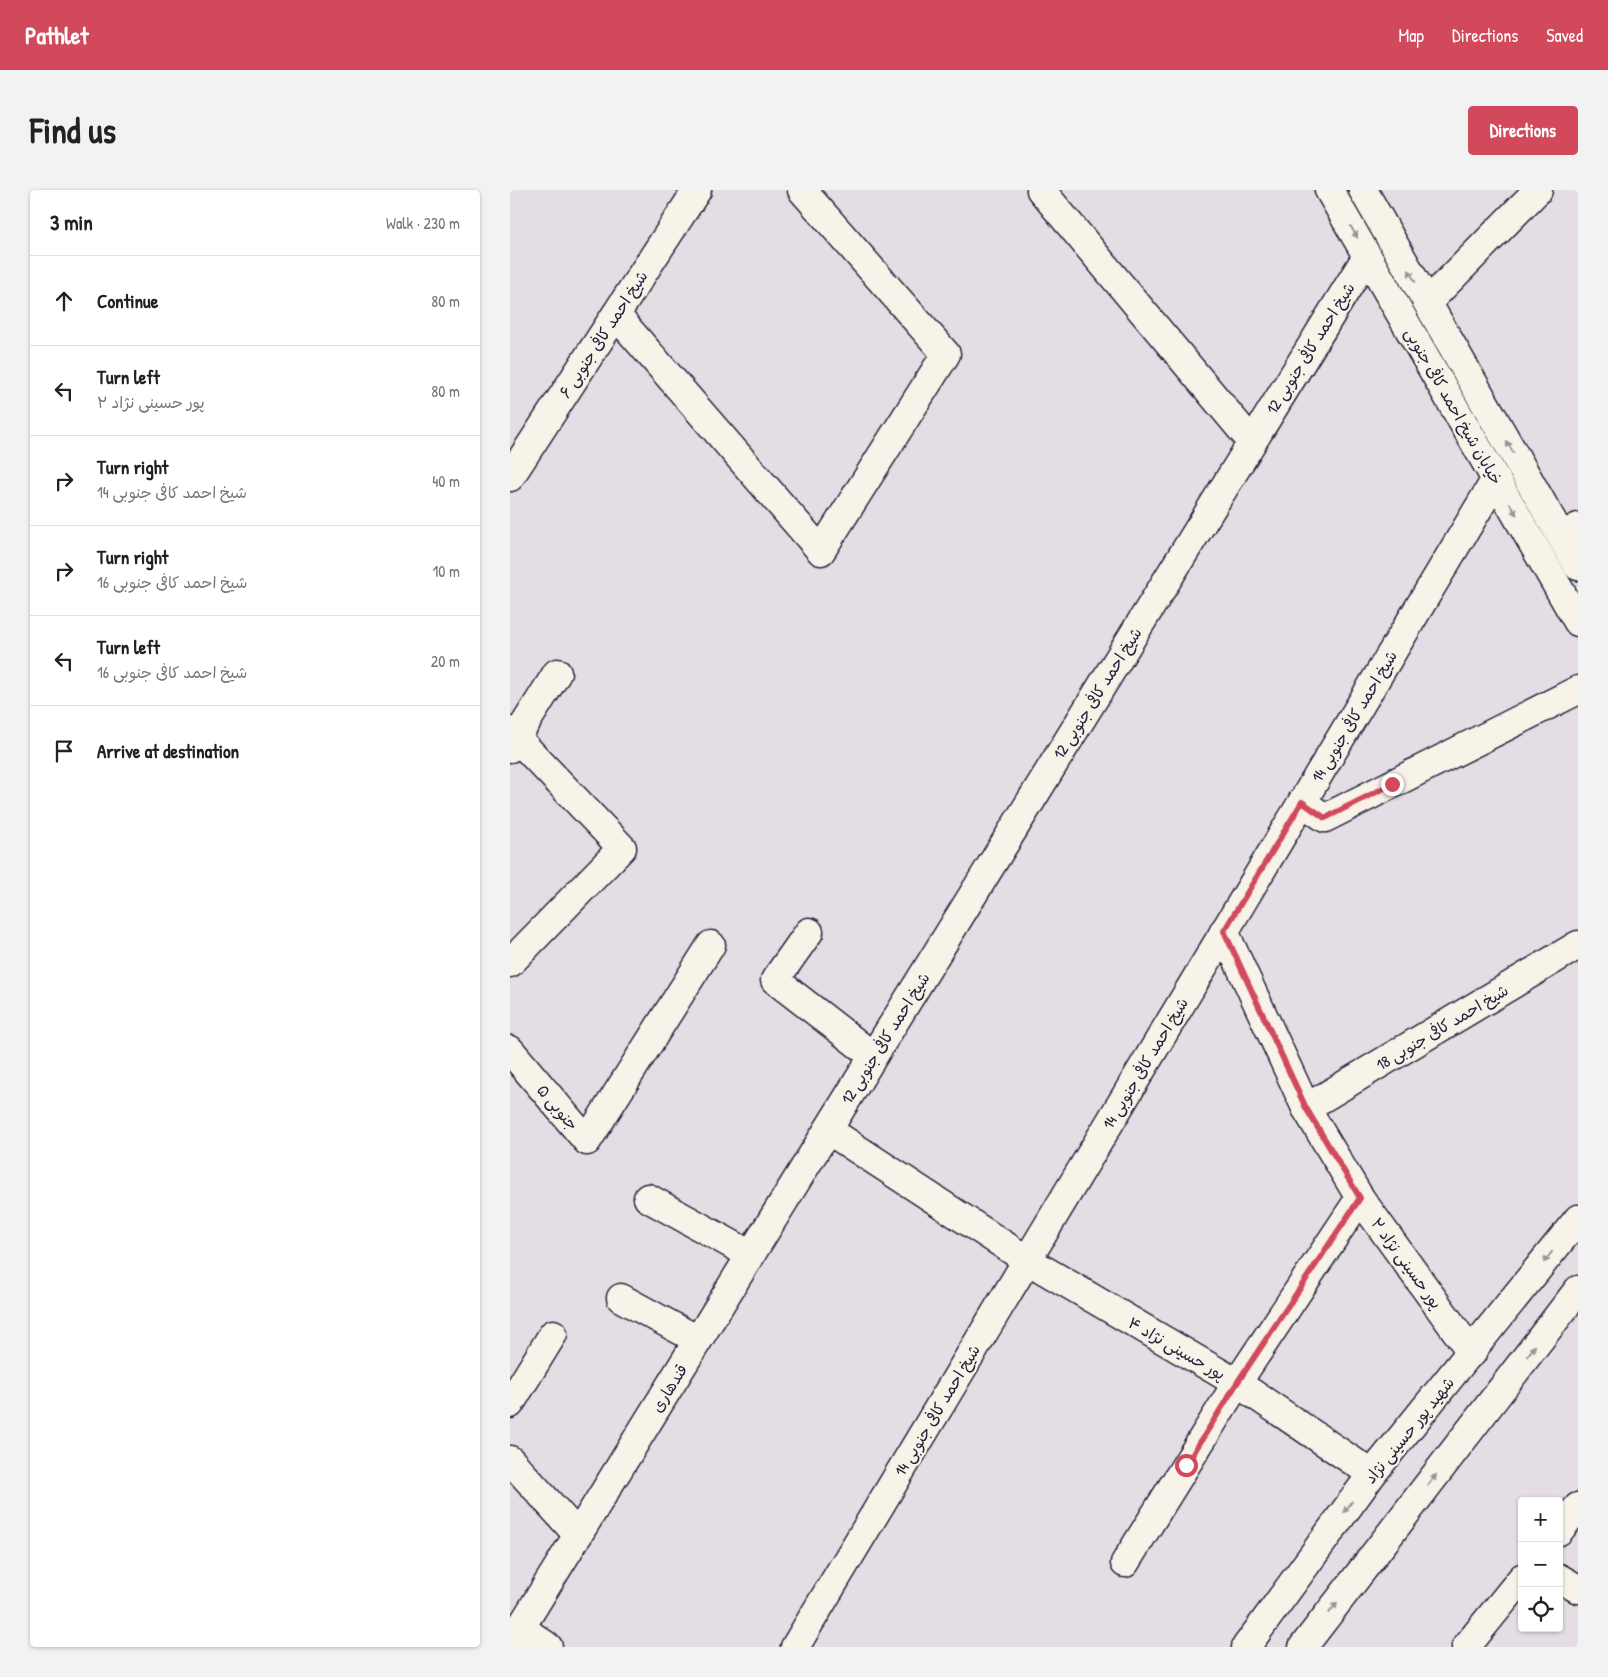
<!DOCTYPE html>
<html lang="en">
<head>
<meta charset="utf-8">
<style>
	:root { --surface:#fff; --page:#f2f2f2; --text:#222; --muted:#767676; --line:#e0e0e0; --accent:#d1495b }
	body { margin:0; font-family:"Patrick Hand","Playpen Sans Arabic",sans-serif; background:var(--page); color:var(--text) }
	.controls { position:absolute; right:15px; bottom:15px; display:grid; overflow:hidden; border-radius:5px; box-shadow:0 1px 4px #0004 }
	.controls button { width:45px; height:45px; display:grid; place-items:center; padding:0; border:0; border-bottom:1px solid var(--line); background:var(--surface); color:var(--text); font:25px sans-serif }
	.stop { position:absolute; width:15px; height:15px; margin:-11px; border:4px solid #d1495b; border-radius:50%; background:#fff }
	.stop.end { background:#d1495b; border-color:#fff; box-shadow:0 1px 5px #0008 }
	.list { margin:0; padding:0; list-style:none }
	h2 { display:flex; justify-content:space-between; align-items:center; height:65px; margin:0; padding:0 20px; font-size:21px }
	h2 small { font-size:16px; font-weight:400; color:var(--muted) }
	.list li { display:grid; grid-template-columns:32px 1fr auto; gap:15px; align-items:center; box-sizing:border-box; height:90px; padding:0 20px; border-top:1px solid var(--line) }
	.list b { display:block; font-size:19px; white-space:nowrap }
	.list p { margin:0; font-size:16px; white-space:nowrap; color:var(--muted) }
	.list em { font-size:16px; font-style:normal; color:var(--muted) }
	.icon { flex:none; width:28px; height:28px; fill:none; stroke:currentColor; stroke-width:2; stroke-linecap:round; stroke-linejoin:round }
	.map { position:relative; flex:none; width:1068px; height:1457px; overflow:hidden; border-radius:5px }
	header { display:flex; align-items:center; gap:30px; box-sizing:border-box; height:70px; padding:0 25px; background:var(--accent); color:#fff }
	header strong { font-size:24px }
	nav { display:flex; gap:28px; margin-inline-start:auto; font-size:18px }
	.intro { display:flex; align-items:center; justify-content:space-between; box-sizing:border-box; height:120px; padding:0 30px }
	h1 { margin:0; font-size:35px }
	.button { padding:12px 22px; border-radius:5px; background:var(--accent); color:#fff; font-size:18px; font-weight:700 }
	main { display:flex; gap:30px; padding:0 30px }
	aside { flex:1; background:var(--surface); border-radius:5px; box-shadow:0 1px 4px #0004 }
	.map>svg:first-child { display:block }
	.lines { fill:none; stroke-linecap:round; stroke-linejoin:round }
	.minor-casing { stroke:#22223b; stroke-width:31 }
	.tertiary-casing { stroke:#22223b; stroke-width:31 }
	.minor { stroke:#f7f3e8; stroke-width:28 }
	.tertiary { stroke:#f7f3e8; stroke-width:28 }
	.oneway { fill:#97959a }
	.route { stroke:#d1495b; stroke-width:6 }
	.labels { text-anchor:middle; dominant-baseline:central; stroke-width:4.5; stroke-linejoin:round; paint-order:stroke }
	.street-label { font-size:16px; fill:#22223b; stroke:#f7f3e8 }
</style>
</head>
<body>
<header>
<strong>Pathlet</strong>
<nav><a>Map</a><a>Directions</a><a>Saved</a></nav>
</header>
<div class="intro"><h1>Find us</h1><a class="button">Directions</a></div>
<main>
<aside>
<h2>3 min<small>Walk · 230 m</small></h2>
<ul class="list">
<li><svg class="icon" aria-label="ahead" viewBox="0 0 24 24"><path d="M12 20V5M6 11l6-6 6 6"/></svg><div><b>Continue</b></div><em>80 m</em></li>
<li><svg class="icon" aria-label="left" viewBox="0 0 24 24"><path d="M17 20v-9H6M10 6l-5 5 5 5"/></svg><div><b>Turn left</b><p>پور حسینی نژاد ۲</p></div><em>80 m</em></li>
<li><svg class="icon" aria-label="right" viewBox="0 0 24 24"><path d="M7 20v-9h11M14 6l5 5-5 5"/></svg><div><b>Turn right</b><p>شیخ احمد کافی جنوبی 14</p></div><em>40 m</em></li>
<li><svg class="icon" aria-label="right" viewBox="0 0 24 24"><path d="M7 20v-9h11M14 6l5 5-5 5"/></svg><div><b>Turn right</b><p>شیخ احمد کافی جنوبی 16</p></div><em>10 m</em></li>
<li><svg class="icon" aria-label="left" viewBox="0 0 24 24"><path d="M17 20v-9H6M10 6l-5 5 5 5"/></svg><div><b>Turn left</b><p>شیخ احمد کافی جنوبی 16</p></div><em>20 m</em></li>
<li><svg class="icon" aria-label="arrive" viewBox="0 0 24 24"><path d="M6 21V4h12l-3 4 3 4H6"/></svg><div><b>Arrive at destination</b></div></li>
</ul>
</aside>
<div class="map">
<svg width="1068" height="1457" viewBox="0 0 1068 1457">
	<rect width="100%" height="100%" fill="#e4dde4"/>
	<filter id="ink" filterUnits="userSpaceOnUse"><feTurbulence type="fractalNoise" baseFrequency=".02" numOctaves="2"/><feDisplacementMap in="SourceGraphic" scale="10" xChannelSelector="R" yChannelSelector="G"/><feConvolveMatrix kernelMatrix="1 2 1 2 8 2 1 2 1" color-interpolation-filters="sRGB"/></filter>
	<g filter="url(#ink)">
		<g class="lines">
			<!-- minor casing -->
			<g class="minor-casing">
				<g id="minor">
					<polyline points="531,0 742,252"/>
					<polyline points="918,112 1028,0"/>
					<polyline points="106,125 311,361 436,164 292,0"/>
					<polyline points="1051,346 1068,337"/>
					<polyline points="0,541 112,658 0,773"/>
					<polyline points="0,558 47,483"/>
					<polyline points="792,612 815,628 1068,500"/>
					<polyline points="714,741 796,918 850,1008 962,1163"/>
					<polyline points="299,742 265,790 363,866"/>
					<polyline points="0,860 77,951 201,755"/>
					<polyline points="796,918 1068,755"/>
					<polyline points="318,940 517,1070 727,1193 862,1284"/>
					<polyline points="138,1008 241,1065"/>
					<polyline points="111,1108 188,1150"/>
					<polyline points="0,1214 43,1144"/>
					<polyline points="0,1270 68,1345"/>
					<polyline points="1049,1341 1068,1317"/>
					<polyline points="615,1373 727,1193 850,1008"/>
					<polyline points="1049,1388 1068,1399"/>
					<polyline points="11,1438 38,1457"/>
					<polyline points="0,1455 857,66"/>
					<polyline points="285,1457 986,289"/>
					<polyline points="956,1457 1012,1388"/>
				</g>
			</g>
			<!-- tertiary casing -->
			<g class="tertiary-casing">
				<g id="tertiary">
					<polyline points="819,0 1068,432"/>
					<polyline points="853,0 1068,376"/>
					<polyline points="0,287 187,0"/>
					<polyline points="736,1457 862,1284 1068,1029"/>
					<polyline points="793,1457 1068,1100"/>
				</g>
			</g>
			<!-- minor -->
			<use href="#minor" class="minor"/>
			<!-- tertiary -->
			<use href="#tertiary" class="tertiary"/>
		</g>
		<!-- one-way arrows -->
		<defs><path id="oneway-solid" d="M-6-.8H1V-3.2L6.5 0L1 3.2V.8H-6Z" transform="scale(1.25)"/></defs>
		<g class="oneway">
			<use href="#oneway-solid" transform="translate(844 42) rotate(60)"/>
			<use href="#oneway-solid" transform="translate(902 86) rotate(-120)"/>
			<use href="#oneway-solid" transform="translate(1000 257) rotate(-120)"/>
			<use href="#oneway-solid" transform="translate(1003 319) rotate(60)"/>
			<use href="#oneway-solid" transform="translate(1038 1067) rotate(128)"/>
			<use href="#oneway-solid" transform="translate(1021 1161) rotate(-52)"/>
			<use href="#oneway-solid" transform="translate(922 1290) rotate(-52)"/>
			<use href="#oneway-solid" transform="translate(838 1317) rotate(126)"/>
			<use href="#oneway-solid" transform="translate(823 1418) rotate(-52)"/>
		</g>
	</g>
	<g class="lines" filter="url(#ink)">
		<!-- route -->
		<polyline class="route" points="676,1275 727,1193 850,1008 796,918 714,741 792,612 815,628 882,594"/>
	</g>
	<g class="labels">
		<!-- street labels -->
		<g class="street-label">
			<text transform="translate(93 144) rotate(-57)">شیخ احمد کافی جنوبی ۶</text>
			<text transform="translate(800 158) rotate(-58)">شیخ احمد کافی جنوبی 12</text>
			<text transform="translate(944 216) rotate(60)">خیابان شیخ احمد کافی جنوبی</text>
			<text transform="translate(587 503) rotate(-58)">شیخ احمد کافی جنوبی 12</text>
			<text transform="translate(844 526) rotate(-59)">شیخ احمد کافی جنوبی 14</text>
			<text transform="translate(932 837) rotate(-31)">شیخ احمد کافی جنوبی 18</text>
			<text transform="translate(375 848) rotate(-58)">شیخ احمد کافی جنوبی 12</text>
			<text transform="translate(635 873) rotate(-59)">شیخ احمد کافی جنوبی 14</text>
			<text transform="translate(48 917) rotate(50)">جنوبی ۵</text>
			<text transform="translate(897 1073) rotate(54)">پور حسینی نژاد ۲</text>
			<text transform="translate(667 1158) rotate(30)">پور حسینی نژاد ۴</text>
			<text transform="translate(159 1198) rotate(-58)">قندهاری</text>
			<text transform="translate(427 1220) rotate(-59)">شیخ احمد کافی جنوبی 14</text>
			<text transform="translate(899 1240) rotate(-51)">شهید پور حسینی نژاد</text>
		</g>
	</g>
</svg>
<div class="controls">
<button>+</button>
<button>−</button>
<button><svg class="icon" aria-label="locate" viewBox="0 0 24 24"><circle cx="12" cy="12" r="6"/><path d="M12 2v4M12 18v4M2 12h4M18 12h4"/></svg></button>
</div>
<div class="stop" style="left:676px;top:1275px"></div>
<div class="stop end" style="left:882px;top:594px"></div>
</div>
</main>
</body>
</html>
